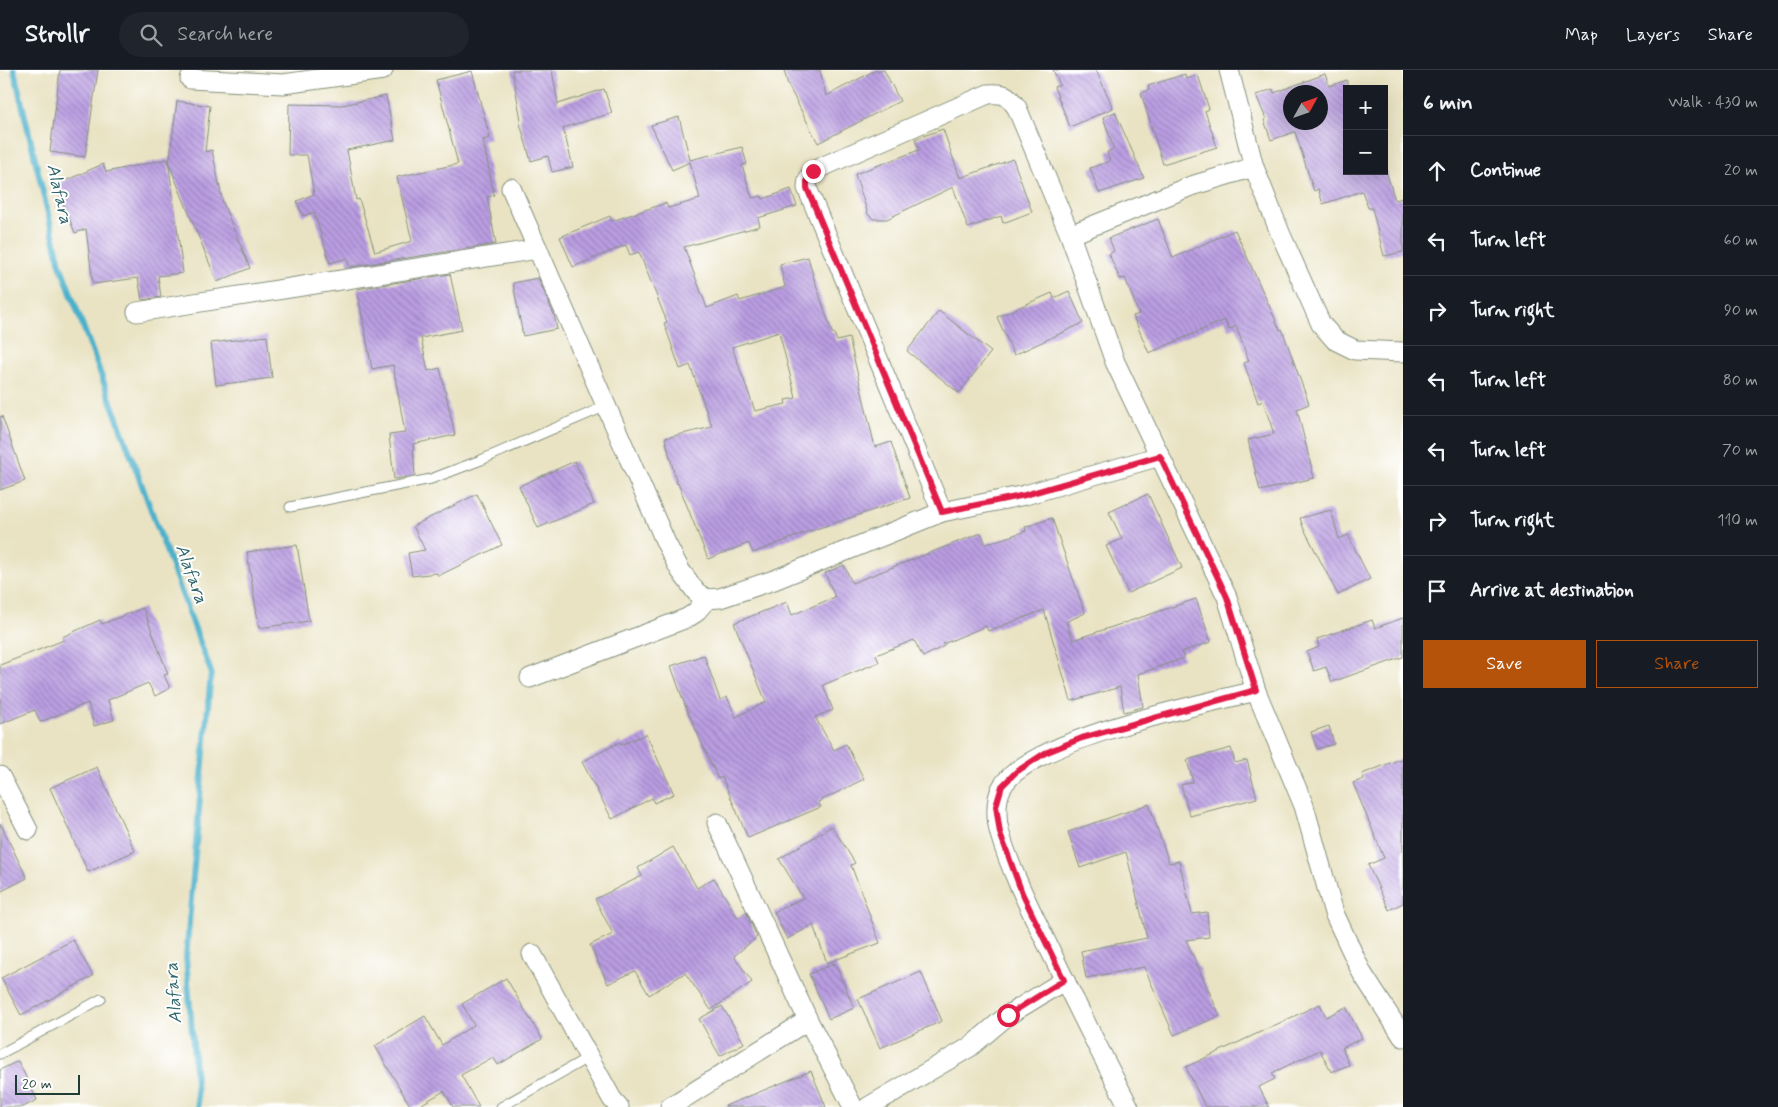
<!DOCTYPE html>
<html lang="en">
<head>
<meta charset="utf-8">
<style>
	:root { --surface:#171b24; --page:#20242c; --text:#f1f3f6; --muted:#9ea1a6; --line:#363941; --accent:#b45309 }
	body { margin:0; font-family:Mynerve,sans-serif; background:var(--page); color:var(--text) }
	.controls { position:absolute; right:15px; top:15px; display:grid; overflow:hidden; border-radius:0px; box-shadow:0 5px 20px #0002 }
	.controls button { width:45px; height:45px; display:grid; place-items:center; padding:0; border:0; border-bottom:1px solid var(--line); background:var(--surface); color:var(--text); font:25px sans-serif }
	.compass { position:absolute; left:1283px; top:15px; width:45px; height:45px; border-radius:50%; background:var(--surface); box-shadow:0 5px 20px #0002; rotate:50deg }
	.scale { position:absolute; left:15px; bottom:12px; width:65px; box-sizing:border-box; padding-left:5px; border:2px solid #1f3d34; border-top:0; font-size:14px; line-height:18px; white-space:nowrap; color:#1f3d34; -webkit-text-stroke:4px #fff; paint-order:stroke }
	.stop { position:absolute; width:15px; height:15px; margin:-11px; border:4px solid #e11d48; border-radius:50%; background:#fff }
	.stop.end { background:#e11d48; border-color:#fff; box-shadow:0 1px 5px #0008 }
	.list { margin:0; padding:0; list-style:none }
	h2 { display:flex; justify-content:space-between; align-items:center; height:65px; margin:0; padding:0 20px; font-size:21px }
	h2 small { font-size:16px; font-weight:400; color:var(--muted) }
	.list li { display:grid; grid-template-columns:32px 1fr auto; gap:15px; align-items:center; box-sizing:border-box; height:70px; padding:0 20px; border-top:1px solid var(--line) }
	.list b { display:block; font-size:19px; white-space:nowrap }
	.list em { font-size:16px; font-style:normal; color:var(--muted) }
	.actions { display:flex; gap:10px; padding:15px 20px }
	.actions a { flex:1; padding:11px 0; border:1px solid var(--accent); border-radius:0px; text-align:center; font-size:18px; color:var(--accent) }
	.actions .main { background:var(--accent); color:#fff }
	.icon { flex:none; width:28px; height:28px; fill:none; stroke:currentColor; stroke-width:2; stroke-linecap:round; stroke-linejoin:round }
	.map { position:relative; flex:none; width:1403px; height:1037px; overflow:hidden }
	header { display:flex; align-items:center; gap:30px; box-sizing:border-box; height:70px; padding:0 25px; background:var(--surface); border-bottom:1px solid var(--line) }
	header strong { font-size:24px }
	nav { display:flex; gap:28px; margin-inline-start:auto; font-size:18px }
	.search { width:350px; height:45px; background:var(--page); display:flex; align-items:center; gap:12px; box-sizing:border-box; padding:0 18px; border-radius:28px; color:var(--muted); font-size:19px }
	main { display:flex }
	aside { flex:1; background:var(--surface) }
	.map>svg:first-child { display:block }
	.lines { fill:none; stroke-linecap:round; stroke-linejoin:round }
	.stream { stroke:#4cb1cb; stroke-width:6 }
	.building { fill:url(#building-back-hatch); fill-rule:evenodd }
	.lane-casing { stroke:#84907c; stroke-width:11 }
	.street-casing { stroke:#84907c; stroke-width:21 }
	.lane { stroke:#fff; stroke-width:9 }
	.street { stroke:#fff; stroke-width:19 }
	.route { stroke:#e11d48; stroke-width:6 }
	.labels { text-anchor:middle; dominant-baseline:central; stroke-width:4; stroke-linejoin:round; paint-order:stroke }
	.water-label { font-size:18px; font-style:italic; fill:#2f6669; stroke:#fff }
</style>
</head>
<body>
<header>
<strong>Strollr</strong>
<div class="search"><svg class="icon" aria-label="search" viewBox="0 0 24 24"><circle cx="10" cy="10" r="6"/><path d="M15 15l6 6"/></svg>Search here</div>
<nav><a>Map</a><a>Layers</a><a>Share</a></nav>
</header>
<main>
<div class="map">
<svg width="1403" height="1037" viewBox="0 0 1403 1037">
	<defs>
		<pattern id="building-back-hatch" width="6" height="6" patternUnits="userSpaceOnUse" patternTransform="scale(1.25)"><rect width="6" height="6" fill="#ba9de2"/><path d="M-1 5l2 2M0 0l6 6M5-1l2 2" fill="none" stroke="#9781b8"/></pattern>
	</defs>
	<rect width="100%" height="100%" fill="#fff"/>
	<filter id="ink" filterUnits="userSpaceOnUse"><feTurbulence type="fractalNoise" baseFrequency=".02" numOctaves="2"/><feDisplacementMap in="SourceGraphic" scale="10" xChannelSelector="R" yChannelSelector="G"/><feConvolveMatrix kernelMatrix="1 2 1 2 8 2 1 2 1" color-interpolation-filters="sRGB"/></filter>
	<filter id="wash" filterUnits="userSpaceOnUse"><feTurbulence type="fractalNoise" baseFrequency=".0096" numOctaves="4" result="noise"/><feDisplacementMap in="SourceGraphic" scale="20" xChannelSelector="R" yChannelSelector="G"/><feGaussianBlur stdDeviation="1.12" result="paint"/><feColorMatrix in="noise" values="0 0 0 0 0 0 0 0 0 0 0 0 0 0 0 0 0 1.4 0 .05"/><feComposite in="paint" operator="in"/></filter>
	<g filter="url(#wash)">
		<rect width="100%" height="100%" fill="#e9e3c3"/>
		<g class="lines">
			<!-- stream -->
			<polyline class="stream" points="14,0 60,194 211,602 186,887 198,1037"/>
		</g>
		<g id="blocks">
			<!-- building -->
			<g class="building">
				<polygon points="60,0 98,0 85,87 50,82"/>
				<polygon points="512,0 552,0 558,34 604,19 612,43 563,58 573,97 552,102 548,86 531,91 519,50 521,50"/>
				<polygon points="784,0 820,0 826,26 876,0 884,0 900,31 818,73 788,15"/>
				<polygon points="1053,0 1096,0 1113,38 1070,57 1054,17 1060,15"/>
				<polygon points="472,1 490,68 483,70 494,125 487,127 496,174 349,197 347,188 330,193 314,142 303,146 297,131 314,124 307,85 288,85 289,34 342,35 386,26 395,70 347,80 356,130 359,129 375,182 412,171 397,107 458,94 436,10"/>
				<polygon points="1185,4 1186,9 1198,5 1209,39 1205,41 1217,77 1163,94 1141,23 1149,20 1148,16"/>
				<path d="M1325,4L1329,16L1347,10V101H1386L1395,130L1403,128V182L1384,186L1372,138H1368L1362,121L1323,134L1318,119L1314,121L1295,62L1271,70L1264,50L1266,49L1256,25L1273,19L1274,23ZM1290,22H1320V52H1290Z"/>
				<polygon points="177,31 210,36 205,82 212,80 223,133 250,198 217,212 169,94"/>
				<polygon points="1115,42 1144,108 1099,123 1090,98 1110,91 1107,82 1114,79 1103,47"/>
				<path d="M679,47L690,90L742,77L747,94L742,95L752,128L762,126L763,129L791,119L797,136L758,148L760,156L684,177L707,238L738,226L740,231L785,217L780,194L808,187L813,205L832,263H834L837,271L849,268L875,377L891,372L910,428L807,462L753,483L749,473L708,489L678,413L677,414L665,368L712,357L690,295L680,299L664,253L667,252L639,182L630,185L626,175L573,197L560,167L610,146L612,151L666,133L668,138L700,129L690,92L672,100L651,55ZM779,262L796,328L785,330L786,334L755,341L732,277Z"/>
				<polygon points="943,59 960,108 1013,89 1032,142 1003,153 1001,146 968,158 953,117 887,149 873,149 868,144 855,104 919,80 915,69"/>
				<polygon points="168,89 183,203 158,206 161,227 142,230 138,208 93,214 86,159 75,163 56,115 103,94 106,102"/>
				<polygon points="1158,149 1173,188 1235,160 1280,260 1282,259 1309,334 1297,339 1314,408 1260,421 1248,370 1274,364 1263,331 1258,333 1244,293 1249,291 1236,256 1229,260 1225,250 1149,283 1133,246 1139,244 1125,208 1120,209 1109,184 1114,181 1109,168"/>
				<polygon points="450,204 462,260 421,268 428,301 440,298 455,365 413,374 415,406 394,409 389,365 405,363 393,295 372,299 357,219"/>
				<polygon points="538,208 554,245 557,259 523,266 513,213"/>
				<polygon points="1069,221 1083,253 1014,285 997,247 1052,223 1054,228"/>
				<polygon points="939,241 991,282 959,323 907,281"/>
				<polygon points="267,266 272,308 216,315 211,273"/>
				<polygon points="2,346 25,411 0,420 0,347"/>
				<polygon points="575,391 594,434 538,458 519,416"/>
				<polygon points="477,424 502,475 438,506 437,503 412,506 408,483 425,480 413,456"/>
				<polygon points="1148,424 1182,498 1128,523 1106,476 1122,469 1109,442"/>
				<polygon points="1331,440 1339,469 1348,465 1370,509 1338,525 1303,457 1300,448"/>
				<polygon points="1052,448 1085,543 1066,552 1073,570 1196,529 1211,572 1181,582 1184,588 1138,604 1143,637 1124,642 1120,617 1071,631 1044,540 988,561 986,556 943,574 944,576 923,587 914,570 876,585 879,592 823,615 833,640 815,647 834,680 846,674 864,709 818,732 821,737 748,768 722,707 718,709 686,638 671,596 704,585 720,630 727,627 736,647 766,632 734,553 787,532 792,545 835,527 825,503 844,495 852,513 981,463 986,474 1026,461 1025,457"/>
				<polygon points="297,475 309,551 259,558 247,482"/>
				<polygon points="143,538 168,604 164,605 170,618 155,626 148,613 108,630 114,650 94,656 88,633 40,652 35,640 0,654 0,595 64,570 62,567 100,550 102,554"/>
				<polygon points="1403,548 1403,587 1332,612 1326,597 1314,601 1307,582 1319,577 1317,569 1372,550 1375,558"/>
				<polygon points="1329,656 1334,674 1317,679 1311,662"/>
				<polygon points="646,664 674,724 654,733 652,728 612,749 582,692 620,672 621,675"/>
				<polygon points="1231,678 1235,693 1247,690 1257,728 1190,746 1181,715 1193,712 1187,690"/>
				<polygon points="1403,688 1403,833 1389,840 1368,795 1384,788 1353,713 1364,709 1362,704"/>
				<polygon points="97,697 135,781 88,802 50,718"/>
				<polygon points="1149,734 1169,793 1179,791 1192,844 1207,842 1209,867 1186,870 1220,946 1174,965 1144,897 1086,908 1081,881 1147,868 1126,782 1080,798 1068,762"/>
				<polygon points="0,753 27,808 0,822"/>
				<polygon points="832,756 855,793 851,795 880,873 827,893 813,855 787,869 774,842 803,828 779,789"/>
				<polygon points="673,777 697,818 714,808 738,848 746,842 757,867 734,886 752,912 711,940 685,903 649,925 635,901 608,914 590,875 613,864 595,829 642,806 638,798"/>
				<polygon points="73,870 93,906 21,945 1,908"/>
				<polygon points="835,893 854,938 829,949 809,904"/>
				<polygon points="921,902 942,951 880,978 858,929"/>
				<polygon points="506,908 542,969 498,995 493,987 461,1005 479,1037 453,1037 444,1021 417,1037 411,1037 375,976 425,946 442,975 474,955 462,934"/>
				<polygon points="1320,934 1326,947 1346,937 1362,968 1342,978 1349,995 1331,1002 1320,980 1272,1003 1275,1009 1259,1017 1269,1037 1205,1037 1186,997"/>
				<polygon points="722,936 744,973 720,986 699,949"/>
				<polygon points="18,991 37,1030 23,1037 0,1037 0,1000"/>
				<polygon points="811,1001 826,1037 725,1037 725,1036"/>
			</g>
		</g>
	</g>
	<g filter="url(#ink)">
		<use href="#blocks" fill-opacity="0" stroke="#84907c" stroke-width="1"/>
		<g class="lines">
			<!-- lane casing -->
			<g class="lane-casing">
				<g id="lane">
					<polyline points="290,437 431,409 481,390 606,336"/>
					<polyline points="0,984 101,929"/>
					<polyline points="501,1037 589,987"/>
				</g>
			</g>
			<!-- street casing -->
			<g class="street-casing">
				<g id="street">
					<polyline points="1229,0 1254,97 1281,165 1321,254 1335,270 1355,280 1403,282"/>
					<polyline points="190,9 283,14 383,0"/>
					<polyline points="511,118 666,473 680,500 696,522 707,529 720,528 774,510 942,442 1025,425 1160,386"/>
					<polyline points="1070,165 1191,116 1254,97"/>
					<polyline points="137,242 538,179"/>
					<path d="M942,442L807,118C807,105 813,101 824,96L988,24C1005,23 1008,25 1017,38L1070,165L1115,292L1227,527L1256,621L1304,736L1334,843L1362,903L1403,967"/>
					<polyline points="530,608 687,548 695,543 707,529"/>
					<polyline points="0,706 28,760"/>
					<polyline points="717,753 808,950 853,1037"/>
					<polyline points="532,884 612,1029 619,1037"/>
					<polyline points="670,1037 808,950"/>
					<polyline points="868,1037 970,977 1008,945 1065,910"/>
					<path d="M1129,1037C1102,986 1076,934 1051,882C1033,844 1012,805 1000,764C996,750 995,730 1002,717C1028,670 1202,634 1256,621"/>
				</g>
			</g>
			<!-- lane -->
			<use href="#lane" class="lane"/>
			<!-- street -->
			<use href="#street" class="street"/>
		</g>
	</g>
	<g class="lines" filter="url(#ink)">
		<!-- route -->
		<polyline class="route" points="813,101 807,110 807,118 942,442 1025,425 1160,386 1227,527 1256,620 1082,668 1045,683 1016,702 1002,716 996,736 1000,763 1022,823 1064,910 1008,945"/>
	</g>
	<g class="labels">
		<!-- water labels -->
		<g class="water-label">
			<text transform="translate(59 124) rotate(77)">Alafara</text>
			<text transform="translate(191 504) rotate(70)">Alafara</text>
			<text transform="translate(174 923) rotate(-94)">Alafara</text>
		</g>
	</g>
</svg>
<div class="controls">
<button>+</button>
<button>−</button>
</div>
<svg class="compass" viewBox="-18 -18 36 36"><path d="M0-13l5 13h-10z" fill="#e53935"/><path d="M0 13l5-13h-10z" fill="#9ea1a6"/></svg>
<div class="scale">20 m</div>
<div class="stop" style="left:1008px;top:945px"></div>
<div class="stop end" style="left:813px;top:101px"></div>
</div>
<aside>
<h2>6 min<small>Walk · 430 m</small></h2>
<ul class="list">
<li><svg class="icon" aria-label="ahead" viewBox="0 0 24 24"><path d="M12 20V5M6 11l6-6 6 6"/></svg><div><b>Continue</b></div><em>20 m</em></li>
<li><svg class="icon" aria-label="left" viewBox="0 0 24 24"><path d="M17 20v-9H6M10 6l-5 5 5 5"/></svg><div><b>Turn left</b></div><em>60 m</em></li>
<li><svg class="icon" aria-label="right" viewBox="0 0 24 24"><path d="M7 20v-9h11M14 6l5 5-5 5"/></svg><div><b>Turn right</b></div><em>90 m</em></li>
<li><svg class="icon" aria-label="left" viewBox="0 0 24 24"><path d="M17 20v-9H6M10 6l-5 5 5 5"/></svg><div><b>Turn left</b></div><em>80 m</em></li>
<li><svg class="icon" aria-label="left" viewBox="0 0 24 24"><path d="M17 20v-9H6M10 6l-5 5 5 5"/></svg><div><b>Turn left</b></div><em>70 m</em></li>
<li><svg class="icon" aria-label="right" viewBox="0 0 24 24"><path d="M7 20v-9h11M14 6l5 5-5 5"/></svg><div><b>Turn right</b></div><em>110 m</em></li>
<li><svg class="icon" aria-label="arrive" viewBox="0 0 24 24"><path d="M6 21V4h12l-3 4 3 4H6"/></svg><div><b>Arrive at destination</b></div></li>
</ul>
<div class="actions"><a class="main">Save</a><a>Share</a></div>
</aside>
</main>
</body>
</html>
